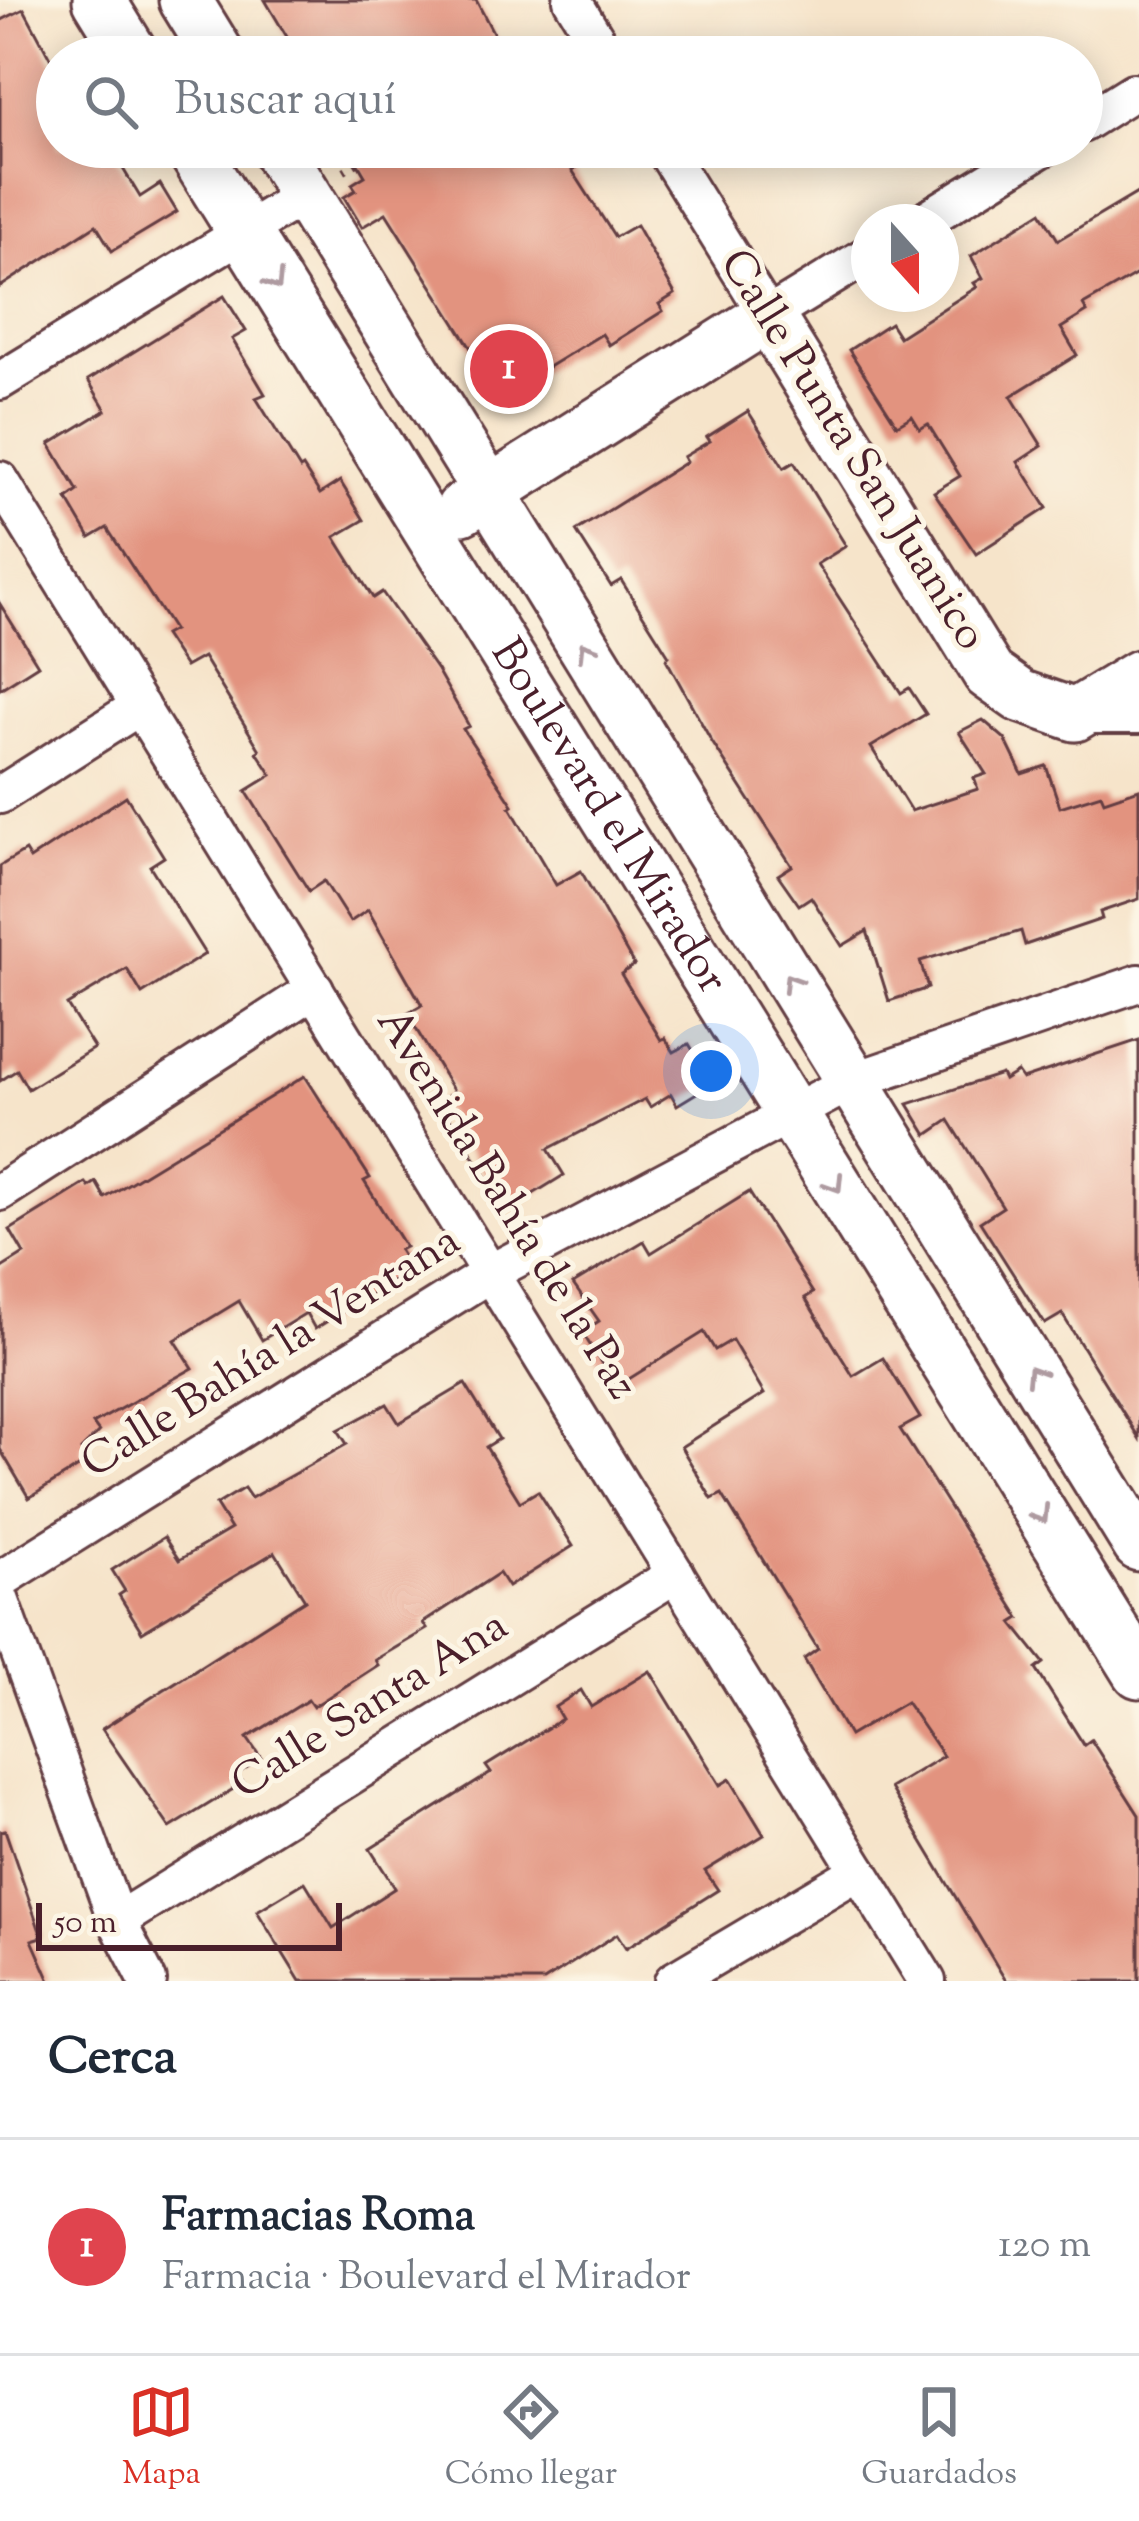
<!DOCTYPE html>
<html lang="es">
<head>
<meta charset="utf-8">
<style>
	:root { --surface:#fff; --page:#f6f6f7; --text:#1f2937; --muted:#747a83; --line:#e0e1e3; --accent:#d93025 }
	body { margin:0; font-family:"Sorts Mill Goudy",serif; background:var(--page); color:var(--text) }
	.compass { position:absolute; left:851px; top:204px; width:108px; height:108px; border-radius:50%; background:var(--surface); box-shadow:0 6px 30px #0003; rotate:159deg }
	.scale { position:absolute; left:36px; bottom:30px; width:306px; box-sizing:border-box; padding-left:12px; border:6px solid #4a1f2b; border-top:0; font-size:33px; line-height:42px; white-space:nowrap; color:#4a1f2b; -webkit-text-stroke:9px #fcf5e5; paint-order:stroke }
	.you { position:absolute; left:711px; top:1071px; width:42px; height:42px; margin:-30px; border:9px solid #fff; border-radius:50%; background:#1a73e8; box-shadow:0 0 0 18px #1a73e833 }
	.badge { display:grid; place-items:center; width:78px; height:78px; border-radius:50%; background:var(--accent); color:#fff; font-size:39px; font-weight:700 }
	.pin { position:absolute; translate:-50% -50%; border:6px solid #fff; box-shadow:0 3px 12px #0006 }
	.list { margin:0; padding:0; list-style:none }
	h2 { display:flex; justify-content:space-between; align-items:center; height:156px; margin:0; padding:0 48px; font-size:51px }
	h2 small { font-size:39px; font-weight:400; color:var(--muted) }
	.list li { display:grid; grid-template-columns:78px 1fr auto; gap:36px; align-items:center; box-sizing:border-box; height:216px; padding:0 48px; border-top:3px solid var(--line) }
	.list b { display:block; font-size:45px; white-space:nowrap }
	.list p { margin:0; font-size:39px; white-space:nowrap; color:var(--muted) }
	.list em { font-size:39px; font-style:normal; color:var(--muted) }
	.icon { flex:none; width:66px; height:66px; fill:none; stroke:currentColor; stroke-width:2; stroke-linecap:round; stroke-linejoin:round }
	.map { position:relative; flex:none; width:1139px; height:1981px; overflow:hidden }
	.search { position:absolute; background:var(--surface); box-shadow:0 6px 30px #0003; left:36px; right:36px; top:36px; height:132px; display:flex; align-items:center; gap:30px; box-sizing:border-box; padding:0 42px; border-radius:66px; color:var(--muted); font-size:45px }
	.sheet { height:372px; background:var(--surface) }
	nav { display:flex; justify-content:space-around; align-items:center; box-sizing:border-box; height:168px; border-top:3px solid var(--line); background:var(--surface); font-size:33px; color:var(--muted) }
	nav a { display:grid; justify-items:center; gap:6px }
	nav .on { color:var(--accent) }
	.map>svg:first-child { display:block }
	.building { fill:#e2937f }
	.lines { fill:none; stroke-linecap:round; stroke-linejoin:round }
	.street-casing { stroke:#643d43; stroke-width:42 }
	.secondary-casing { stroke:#643d43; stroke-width:57 }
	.path { stroke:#643d43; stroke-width:8; stroke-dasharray:3 9; stroke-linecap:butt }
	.street { stroke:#fff; stroke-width:36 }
	.secondary { stroke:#fff; stroke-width:51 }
	.oneway { stroke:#ae9aa0 }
	.labels { text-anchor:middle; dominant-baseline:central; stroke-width:10; stroke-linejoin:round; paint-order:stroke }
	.street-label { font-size:45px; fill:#4a1f2b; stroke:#fcf5e5 }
</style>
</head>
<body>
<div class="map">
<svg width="1139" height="1981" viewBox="0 0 1139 1981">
	<rect width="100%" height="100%" fill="#fcf5e5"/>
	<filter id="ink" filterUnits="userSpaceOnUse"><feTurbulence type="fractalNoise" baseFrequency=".00833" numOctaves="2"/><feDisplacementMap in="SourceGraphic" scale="24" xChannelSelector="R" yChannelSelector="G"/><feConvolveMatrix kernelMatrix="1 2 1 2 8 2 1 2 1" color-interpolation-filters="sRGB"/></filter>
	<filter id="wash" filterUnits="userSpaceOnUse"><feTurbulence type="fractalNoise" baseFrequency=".004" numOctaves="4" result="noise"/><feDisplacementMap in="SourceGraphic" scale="48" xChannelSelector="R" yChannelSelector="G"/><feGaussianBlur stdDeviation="2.7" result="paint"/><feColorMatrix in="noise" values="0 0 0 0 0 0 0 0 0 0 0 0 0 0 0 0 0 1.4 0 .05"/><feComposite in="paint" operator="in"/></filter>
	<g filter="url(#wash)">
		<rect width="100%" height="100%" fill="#f6e4ca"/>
		<g id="blocks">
			<!-- building -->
			<g class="building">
				<polygon points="265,0 476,0 506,57 299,57"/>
				<polygon points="24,9 57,71 57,147 110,147 140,197 160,184 177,212 112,251 96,225 0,287 0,21"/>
				<polygon points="348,147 609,147 572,170 615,237 636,225 675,294 659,304 663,311 609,345 602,334 501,396 386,213 362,227 344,197 356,190 352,184 365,176"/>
				<polygon points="1139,192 1139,273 1083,305 1087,312 1061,328 1077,355 1011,396 1042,446 1018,462 1047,508 976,554 934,492 960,476 928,424 920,429 912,416 897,425 849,350 890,323 899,337 977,287 974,283 983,278 971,256 1041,212 1058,240"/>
				<polygon points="224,296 246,331 232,339 265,394 256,398 300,469 303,467 320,494 340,481 364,520 335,537 373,598 382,592 437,670 469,726 463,729 513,805 510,807 556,885 581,871 634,965 621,974 661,1040 665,1038 674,1052 689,1044 713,1083 677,1105 671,1094 650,1107 645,1099 548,1149 564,1175 507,1210 439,1101 454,1092 407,1014 422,1005 368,910 350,922 324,881 309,891 246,791 272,775 257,752 260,750 203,657 185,667 164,635 173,630 107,528 90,538 67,499 78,491 50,444 106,410 88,380"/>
				<polygon points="748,411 784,468 794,462 846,546 817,564 901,693 909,688 926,714 871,747 911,811 978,789 974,778 986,774 959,732 983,720 1005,739 1022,774 1046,766 1060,807 1101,794 1104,801 1139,789 1139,899 1100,912 1102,919 1025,945 1021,931 920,961 928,988 889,1001 867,931 842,946 811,897 799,905 778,875 792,866 712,742 666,659 669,656 621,580 611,586 576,531 686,462 683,457 710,441 707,437"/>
				<polygon points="0,604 38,665 0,689"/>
				<polygon points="126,796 164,857 150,866 205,954 142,994 127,969 67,1005 94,1048 28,1089 17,1070 0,1081 0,866 25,851 30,859"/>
				<polygon points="1139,1040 1139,1438 1062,1314 1045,1324 980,1222 1003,1207 949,1120 927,1135 908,1104 1001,1074 1004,1080 1017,1072 1022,1079"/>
				<polygon points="305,1076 370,1178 364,1181 405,1247 399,1250 411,1269 315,1329 306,1313 262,1340 239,1301 175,1340 193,1368 93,1424 99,1432 81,1450 88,1461 29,1498 0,1449 0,1269 24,1254 10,1230 86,1183 89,1187 96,1182 105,1198"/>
				<polygon points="749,1192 813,1293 805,1298 853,1376 883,1358 920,1418 900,1429 1020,1618 1012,1623 1044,1663 1036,1669 1084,1745 1091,1740 1139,1815 1139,1981 1006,1981 890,1788 943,1756 906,1702 849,1736 804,1659 818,1649 722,1494 712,1499 681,1447 764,1394 732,1340 715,1350 704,1332 616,1387 582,1332 599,1321 573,1284 644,1241 651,1253"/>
				<polygon points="465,1384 499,1439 486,1447 520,1502 538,1491 573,1546 508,1587 499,1573 423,1623 427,1629 375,1660 378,1665 313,1707 308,1700 247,1738 261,1758 237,1774 243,1783 170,1828 102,1729 305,1600 275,1552 142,1632 119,1595 125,1591 112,1570 164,1537 179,1560 231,1529 216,1505 244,1488 251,1498 347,1444 338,1430 387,1404 399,1423"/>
				<polygon points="650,1671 720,1785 730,1779 764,1835 705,1871 718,1890 626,1948 617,1934 544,1981 300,1981 257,1911 305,1882 333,1928 395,1888 370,1849 491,1773 486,1766 562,1719 555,1707 581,1690 591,1707"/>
				<polygon points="5,1830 42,1937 32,1940 50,1981 0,1981 0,1831"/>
			</g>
		</g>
	</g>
	<g filter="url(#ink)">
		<use href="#blocks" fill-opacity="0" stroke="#643d43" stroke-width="3"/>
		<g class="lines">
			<!-- street casing -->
			<g class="street-casing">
				<g id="street">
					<polyline points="572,0 607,57"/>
					<polyline points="1082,124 1133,92"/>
					<polyline points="663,147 768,316 869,254"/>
					<polyline points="922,222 1044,147"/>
					<polyline points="0,381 306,194"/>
					<polyline points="0,480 927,1981"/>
					<polyline points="1077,715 1139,715"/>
					<polyline points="0,795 140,706"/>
					<polyline points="0,1192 315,989"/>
					<polyline points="0,1580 492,1272 853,1081 1139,983"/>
					<polyline points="0,1599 117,1921 148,1981"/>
					<polyline points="117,1921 676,1574"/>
					<polyline points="673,1981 859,1871"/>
				</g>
			</g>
			<!-- secondary casing -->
			<g class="secondary-casing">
				<g id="secondary">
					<polyline points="99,0 134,57"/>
					<polyline points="185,0 220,57"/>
					<path id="s1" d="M191,147L1139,1672"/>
					<polyline points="276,147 1139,1545"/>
					<polyline points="462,509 768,316 989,674 1020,696 1075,715 1139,676"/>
				</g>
			</g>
			<!-- path -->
			<g class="path">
				<polyline points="535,57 556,45"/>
				<polyline points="344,171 384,147"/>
			</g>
			<!-- street -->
			<use href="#street" class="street"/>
			<!-- secondary -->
			<use href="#secondary" class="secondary"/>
		</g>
		<!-- one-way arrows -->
		<defs><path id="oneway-chevron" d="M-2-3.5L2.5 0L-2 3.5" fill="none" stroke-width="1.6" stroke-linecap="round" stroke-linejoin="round" transform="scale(3)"/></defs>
		<g class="oneway">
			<use href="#oneway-chevron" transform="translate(275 282) rotate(58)"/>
			<use href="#oneway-chevron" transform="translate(586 650) rotate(-122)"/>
			<use href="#oneway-chevron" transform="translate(791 982) rotate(-122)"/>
			<use href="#oneway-chevron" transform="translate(835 1184) rotate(58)"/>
			<use href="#oneway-chevron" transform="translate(1034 1374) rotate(-122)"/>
			<use href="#oneway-chevron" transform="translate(1041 1515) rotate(58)"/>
		</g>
	</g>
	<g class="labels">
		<!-- street labels -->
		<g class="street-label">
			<text transform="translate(851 451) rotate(58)">Calle Punta San Juanico</text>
			<text stroke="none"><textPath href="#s1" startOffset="789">Boulevard el Mirador</textPath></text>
			<text transform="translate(505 1205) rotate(58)">Avenida Bahía de la Paz</text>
			<text transform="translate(272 1354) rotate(-32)">Calle Bahía la Ventana</text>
			<text transform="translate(371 1707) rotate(-32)">Calle Santa Ana</text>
		</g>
	</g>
</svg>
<svg class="compass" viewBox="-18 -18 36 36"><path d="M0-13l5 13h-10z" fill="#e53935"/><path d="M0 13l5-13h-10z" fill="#747a83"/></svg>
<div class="scale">50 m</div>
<div class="you"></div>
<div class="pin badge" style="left:509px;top:369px;background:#e0444e">1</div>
<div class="search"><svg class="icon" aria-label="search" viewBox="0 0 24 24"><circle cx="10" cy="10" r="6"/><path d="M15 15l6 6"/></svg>Buscar aquí</div>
</div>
<section class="sheet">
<h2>Cerca<small></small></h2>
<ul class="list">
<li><span class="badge" style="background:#e0444e">1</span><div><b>Farmacias Roma</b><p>Farmacia · Boulevard el Mirador</p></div><em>120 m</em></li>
</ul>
</section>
<nav>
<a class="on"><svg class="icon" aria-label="map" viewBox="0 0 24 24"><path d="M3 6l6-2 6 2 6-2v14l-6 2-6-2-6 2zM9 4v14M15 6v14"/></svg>Mapa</a>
<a><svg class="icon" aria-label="directions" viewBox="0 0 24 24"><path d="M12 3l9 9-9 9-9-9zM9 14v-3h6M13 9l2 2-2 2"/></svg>Cómo llegar</a>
<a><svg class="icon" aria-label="saved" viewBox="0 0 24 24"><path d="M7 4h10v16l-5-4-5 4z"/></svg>Guardados</a>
</nav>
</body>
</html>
